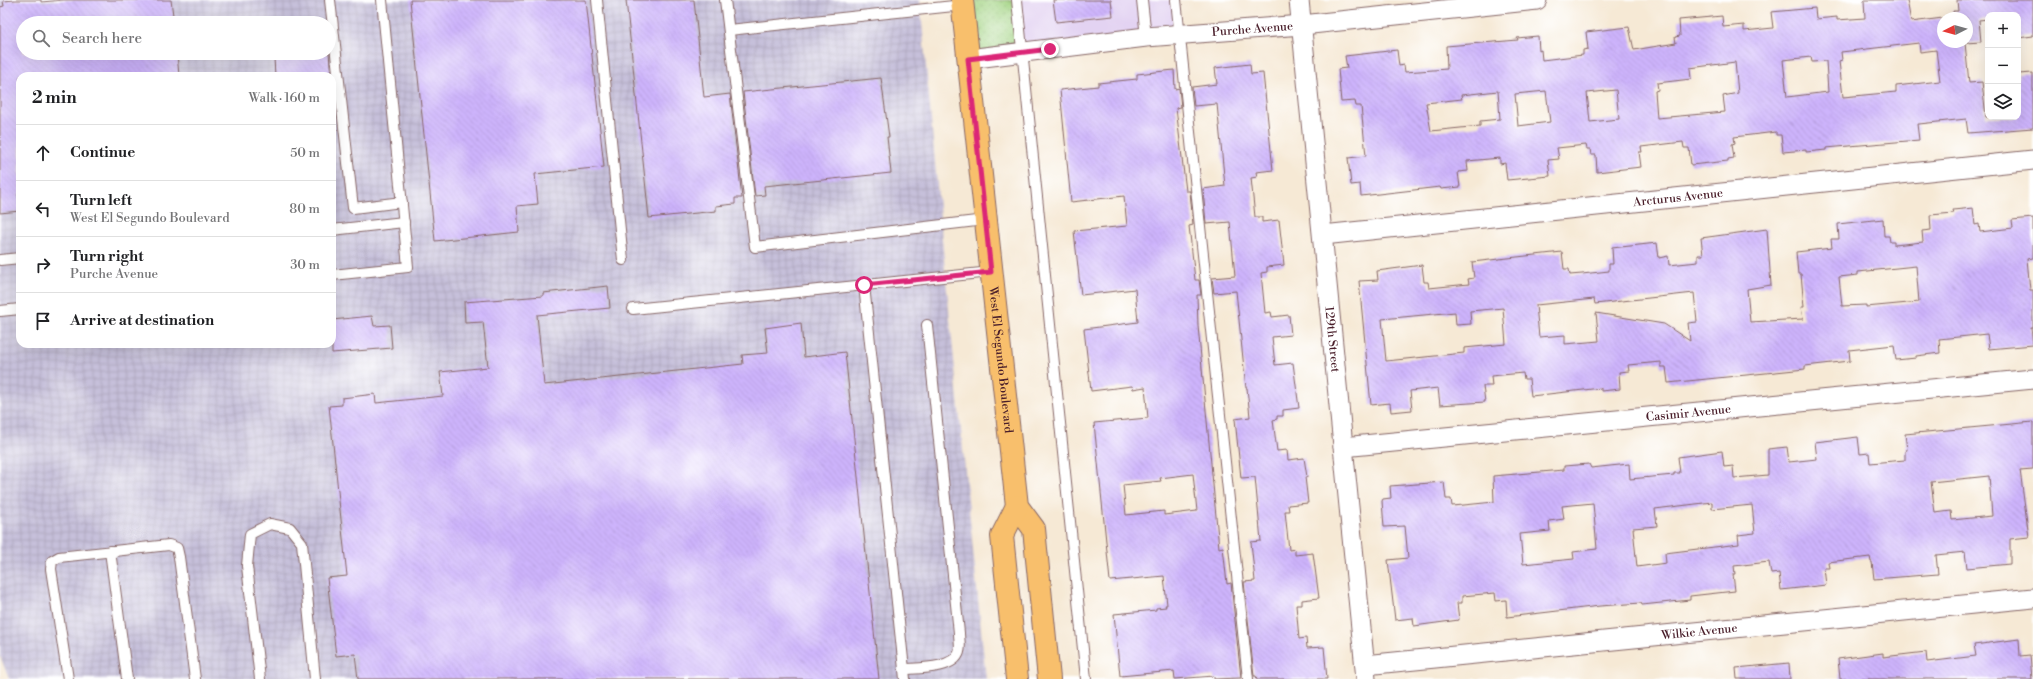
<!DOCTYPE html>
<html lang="en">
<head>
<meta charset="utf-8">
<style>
	:root { --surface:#fff; --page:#f6f6f6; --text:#202124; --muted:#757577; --line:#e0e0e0 }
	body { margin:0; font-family:"Libre Bodoni",serif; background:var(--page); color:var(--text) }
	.controls { position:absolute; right:12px; top:12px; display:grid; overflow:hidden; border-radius:8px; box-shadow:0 4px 16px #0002 }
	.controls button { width:36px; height:36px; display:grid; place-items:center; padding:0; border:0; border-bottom:1px solid var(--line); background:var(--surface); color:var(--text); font:20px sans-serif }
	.compass { position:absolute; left:1937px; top:12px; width:36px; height:36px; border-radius:50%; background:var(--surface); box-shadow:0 4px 16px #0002; rotate:264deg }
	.stop { position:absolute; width:12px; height:12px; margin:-9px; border:3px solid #db2777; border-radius:50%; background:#fff }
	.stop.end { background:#db2777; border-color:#fff; box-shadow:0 1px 4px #0008 }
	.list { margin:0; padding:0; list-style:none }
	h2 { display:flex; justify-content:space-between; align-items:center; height:52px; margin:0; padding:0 16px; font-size:17px }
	h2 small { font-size:13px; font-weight:400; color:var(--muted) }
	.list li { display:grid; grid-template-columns:26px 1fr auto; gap:12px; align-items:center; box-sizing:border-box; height:56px; padding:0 16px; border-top:1px solid var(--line) }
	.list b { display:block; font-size:15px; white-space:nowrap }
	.list p { margin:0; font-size:13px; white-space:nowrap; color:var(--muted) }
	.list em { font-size:13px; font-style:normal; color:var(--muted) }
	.icon { flex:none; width:22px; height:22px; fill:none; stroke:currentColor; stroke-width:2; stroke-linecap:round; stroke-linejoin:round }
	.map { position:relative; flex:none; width:2033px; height:679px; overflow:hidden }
	.search { position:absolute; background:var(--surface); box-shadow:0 4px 16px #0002; left:16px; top:16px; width:320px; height:44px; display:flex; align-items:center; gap:10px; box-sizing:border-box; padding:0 14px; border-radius:22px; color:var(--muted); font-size:15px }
	.panel { position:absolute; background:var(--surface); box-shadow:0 4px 16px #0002; left:16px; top:72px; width:320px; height:276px; border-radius:12px }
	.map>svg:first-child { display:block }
	.built { fill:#e3d3f2 }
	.industrial { fill:url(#industrial-grid); fill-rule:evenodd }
	.grass { fill:url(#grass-dots); stroke:#767a57 }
	.building { fill:url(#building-back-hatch); fill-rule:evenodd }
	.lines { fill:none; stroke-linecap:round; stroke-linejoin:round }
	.service-casing { stroke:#866666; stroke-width:12 }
	.minor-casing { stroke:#866666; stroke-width:21 }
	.primary-casing { stroke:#866666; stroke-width:24 }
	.service { stroke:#fff; stroke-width:10 }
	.minor { stroke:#fff; stroke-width:19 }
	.primary { stroke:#f8bf6c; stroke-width:22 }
	.route { stroke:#db2777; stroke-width:5 }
	.labels { text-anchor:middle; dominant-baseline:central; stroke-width:4; stroke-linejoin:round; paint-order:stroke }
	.street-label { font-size:12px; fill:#4a1f2b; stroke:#fff }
</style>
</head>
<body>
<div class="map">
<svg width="2033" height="679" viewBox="0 0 2033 679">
	<defs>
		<pattern id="industrial-grid" width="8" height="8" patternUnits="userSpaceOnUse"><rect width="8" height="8" fill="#c6c0da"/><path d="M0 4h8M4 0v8" fill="none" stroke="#aca5bb"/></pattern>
		<pattern id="grass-dots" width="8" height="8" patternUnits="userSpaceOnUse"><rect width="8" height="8" fill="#a3d483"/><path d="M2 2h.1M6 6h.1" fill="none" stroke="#8eb671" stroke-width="1.8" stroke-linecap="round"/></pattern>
		<pattern id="building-back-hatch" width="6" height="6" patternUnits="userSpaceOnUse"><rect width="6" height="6" fill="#cdb4fc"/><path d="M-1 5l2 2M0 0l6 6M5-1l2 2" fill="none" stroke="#b29ad8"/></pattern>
	</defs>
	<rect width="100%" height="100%" fill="#fff"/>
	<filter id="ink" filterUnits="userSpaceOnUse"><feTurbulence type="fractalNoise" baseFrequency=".025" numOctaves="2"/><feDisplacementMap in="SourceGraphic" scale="8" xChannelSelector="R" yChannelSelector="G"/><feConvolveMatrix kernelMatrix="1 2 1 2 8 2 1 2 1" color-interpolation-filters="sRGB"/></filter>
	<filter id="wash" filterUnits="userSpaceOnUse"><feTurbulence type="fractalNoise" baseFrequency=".012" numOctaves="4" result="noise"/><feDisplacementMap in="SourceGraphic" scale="16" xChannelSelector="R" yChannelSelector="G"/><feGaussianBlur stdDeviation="0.9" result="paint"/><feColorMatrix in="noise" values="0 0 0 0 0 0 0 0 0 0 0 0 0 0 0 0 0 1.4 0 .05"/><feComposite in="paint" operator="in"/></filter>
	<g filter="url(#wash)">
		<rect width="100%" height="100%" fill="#f6e9d5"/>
		<!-- built -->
		<polygon class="built" points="1017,0 1176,0 1180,35 1022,52"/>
		<!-- industrial -->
		<path class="industrial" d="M0,0H920L943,250L986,679H9L0,656ZM23,23H329V53H23ZM20,76H332V344H20Z"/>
		<!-- grass -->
		<polygon class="grass" points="962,0 1017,0 1022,52 968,59"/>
		<g id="blocks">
			<!-- building -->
			<g class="building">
				<polygon points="15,0 41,0 41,2 64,0 171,0 174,23 23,23 23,53 177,53 179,76 20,76 20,193 18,194 20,211 0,213 0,7 4,6 3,1"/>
				<polygon points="410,0 586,0 604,167 535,174 538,204 517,206 519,232 435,241"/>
				<polygon points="626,0 694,0 704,97 730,94 742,198 735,198 735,204 716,206 716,211 649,218"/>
				<polygon points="1053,0 1111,0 1113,16 1056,22"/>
				<path d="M1864,0H1907L1911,22L1943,18V42H1967V18H1945L1954,17L1953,11H1958L1957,0H2033V36L2018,38V15H1988V19L1979,20L1981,42L1965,43L1969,83L1982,82L1986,117H2018V74L2033,73V128L1968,133L1966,119L1919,124H1917L1919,140L1826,148V150L1806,152V150L1783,152L1781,135H1776V132L1734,137L1735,143L1732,144L1734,158L1728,159V161L1691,165L1689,148H1684L1683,142L1641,147L1642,152H1639L1641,167L1597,172L1596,155H1591L1590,149H1587L1586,145L1557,148L1559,159L1548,160L1550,176L1507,180L1505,163L1500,164V158L1467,161L1468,171L1458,172L1460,187L1441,189L1440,187L1361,196L1360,184L1351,185L1348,158L1366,156L1361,106H1356L1355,101L1341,102L1338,69L1347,68L1345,56L1397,50L1399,66L1404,65L1405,72L1447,69L1446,46L1518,40L1517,38L1538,36L1539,51L1541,50L1542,60L1583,55V50L1588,49L1586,32L1629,27L1634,50L1676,43L1675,37L1680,36L1679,20L1722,16L1723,27L1744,25V31L1773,28L1771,12L1815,8L1816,19L1837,17V20L1865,18ZM1919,43L1920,52L1936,50L1940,81L1896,86V92L1843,97L1839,61L1842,60L1841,52ZM1811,57L1812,62L1826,61L1828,92L1787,97L1783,60ZM1735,62L1738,93L1723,96L1725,112L1657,118L1655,91L1658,90L1657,83L1691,79L1690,68ZM1616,90L1619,119L1590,122L1587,93ZM1498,91L1500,119L1480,121V126L1431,131L1426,103L1462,99L1461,95ZM1546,91L1550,122L1518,126L1515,94Z"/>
				<polygon points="319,53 329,53 331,76 275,76 274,58"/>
				<polygon points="1250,64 1251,74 1263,73 1273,170 1256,172 1257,177 1251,178 1255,217 1262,217 1262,222 1279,220 1284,265 1267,267 1267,272 1261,273 1265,313 1271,312 1272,317 1289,315 1291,335 1272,337 1275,365 1293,363 1299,408 1283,410 1283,416 1277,416 1277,419 1273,420 1277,451 1287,450 1288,460 1304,458 1307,477 1305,477 1308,503 1288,505 1289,511 1285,511 1289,550 1295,549 1295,555 1313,553 1319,598 1302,600 1302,605 1296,605 1299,639 1306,638 1307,648 1324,647 1327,679 1257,679 1256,676 1254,676 1244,582 1255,581 1251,542 1261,541 1255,477 1241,478 1235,419 1250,417 1247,388 1246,388 1236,291 1214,293 1212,278 1235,276 1230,222 1206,224 1203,189 1225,186 1217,104 1194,106 1192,87 1217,84 1215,68"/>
				<path d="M1174,70L1175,89L1179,88L1181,107L1176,108L1186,191H1190L1193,225L1189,226L1193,261L1195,280H1199L1201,295H1197L1198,326L1219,548L1223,547L1227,584L1231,583L1241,678L1214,679V676L1175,679L1174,671L1120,676L1114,614L1156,610V608L1166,607L1165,605H1167L1164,576L1110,581L1094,423L1148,418L1145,387L1133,389L1132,386L1091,391L1084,329L1138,322L1135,289L1081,295L1074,231L1127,226L1124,196L1071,202L1060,90L1098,86V83L1137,79V74ZM1193,474L1197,511L1164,515V511L1126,515L1123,485L1161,481L1160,478Z"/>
				<polygon points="881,78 889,137 887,137 891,173 764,186 765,195 755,196 743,92"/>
				<path d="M1973,208L1975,225L1979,224L1980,232L2013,228L2012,220L2033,218V258L2027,259L2030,290H2033V328H2031L2033,345L1989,349L1987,334L1939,339L1940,353L1916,356V358L1896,360L1894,345L1849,350L1850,361L1805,366V369L1668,383L1666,367H1661V362L1628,365L1629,371L1619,372L1620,389L1601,391V388L1531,396L1529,379H1524L1523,373L1491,376L1492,386H1483L1485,402L1440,405L1438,388L1410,391L1412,410L1391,412L1390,403L1371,405L1359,281L1378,280L1377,271L1422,265L1424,282H1428L1429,288L1469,284L1468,279L1474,278L1472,262L1562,252L1564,269H1569L1570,275L1582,274L1609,271V264H1613L1612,248L1657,243L1659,258L1668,256L1669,265L1698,262V255H1703L1701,238L1767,229L1771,285L1747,289L1750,322L1803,319L1801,307H1804L1801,274H1798L1796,252L1832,248L1831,239H1839L1838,224L1883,219L1884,236H1889L1890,242H1894V245L1923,242L1922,231L1931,230L1930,215L1954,213L1953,210ZM1916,266L1919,302L1866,307V305L1842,306L1839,277L1858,275V272ZM1694,293L1697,322L1688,323L1690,341L1664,324L1596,313L1599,341L1565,344V335L1539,337L1536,305L1594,299L1595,304ZM1503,308L1506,344L1464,348V353L1386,361L1382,319L1455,312L1456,325L1471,324L1470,311Z"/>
				<polygon points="608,286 610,308 537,315 544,385 743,364 742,355 768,353 765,328 801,323 804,357 845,352 879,679 358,679 355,654 336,656 327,578 347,576 329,406 342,405 342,398 375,394 376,403 443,396 440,372 488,367 483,322 465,323 464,302 543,296 543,293"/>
				<polygon points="372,316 374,326 390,325 392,348 332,353 332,320"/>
				<path d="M2033,422V469L2020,470L2029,537L2010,539V564L1967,568L1965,552L1936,555L1938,574L1874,579L1872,562H1871L1870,557L1828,562L1829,568H1824L1826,585L1781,590L1779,573L1771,574L1769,562L1734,566L1735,574H1733L1735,591L1690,596V600L1642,605L1641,603L1600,606L1507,617L1506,600L1496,601L1495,593L1462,596V603H1457L1459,620L1414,626L1413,618L1395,620L1388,560L1408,558L1405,526L1384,527L1382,501L1383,499L1391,498L1390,486L1444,482L1446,499H1451L1452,506L1464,505L1494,502L1493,476L1564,470V466L1589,464L1591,468L1629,464L1630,479L1674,475V473H1680L1678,457L1722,451L1724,467L1733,466L1734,478L1768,475V449L1787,447L1789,462L1817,459L1815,442L1858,437L1860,454L1869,453L1870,463L1905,460V451L1907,450L1905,434ZM1989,476L1992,516L1952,520L1951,511L1935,513L1931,482ZM1712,502V509L1752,505L1755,533L1738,535L1739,544L1665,553L1666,563L1637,567L1633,528L1657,526L1655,509ZM1593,503L1597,549L1573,552L1574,559L1523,564L1520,534L1550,531L1549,521L1564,519L1562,506Z"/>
				<polygon points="2019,639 2020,656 2030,655 2032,679 1840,679 1838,659 1883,653 1883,657 1926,652 1927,662 1976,656 1974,645"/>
				<polygon points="1789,663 1790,679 1737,679 1736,668"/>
			</g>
		</g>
	</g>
	<g filter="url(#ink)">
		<use href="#blocks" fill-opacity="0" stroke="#866666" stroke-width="1"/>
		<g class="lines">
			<!-- service casing -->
			<g class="service-casing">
				<g id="service">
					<polyline points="330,0 353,208 402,202"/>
					<polyline points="597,0 623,260"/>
					<polyline points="725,0 755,247 985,220"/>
					<polyline points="1017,0 1086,679"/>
					<polyline points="1142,0 1146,37"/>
					<polyline points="1176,0 1248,679"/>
					<polyline points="729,30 963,5"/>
					<polyline points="332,230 404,222"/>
					<polyline points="0,260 20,258"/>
					<polyline points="332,275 408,267 382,0"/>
					<polyline points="864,285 905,679"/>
					<polyline points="633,309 991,272"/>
					<polyline points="0,311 20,309"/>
					<polyline points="110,551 127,679"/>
					<path d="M905,669C919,668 954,669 959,652C961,647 959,639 959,633L927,325"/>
					<polyline points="68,679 51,569 52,561 59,557 169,545 177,548 179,557 195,679"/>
					<polyline points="260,679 247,566 250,534 270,524 290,528 302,543 315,679"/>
				</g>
			</g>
			<!-- minor casing -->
			<g class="minor-casing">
				<g id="minor">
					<path id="s1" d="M1299,0L1366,679"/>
					<path id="s2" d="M968,59L1146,37L1302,25L1537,0"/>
					<path id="s3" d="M1323,235L2033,160"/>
					<path id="s4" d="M1343,447L2033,379"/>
					<path id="s5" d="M1365,665L2033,598"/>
				</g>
			</g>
			<!-- primary casing -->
			<g class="primary-casing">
				<g id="primary">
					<path id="s6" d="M962,0L1017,506L1034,529L1049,679"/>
					<polyline points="1017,506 1002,536 1017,679"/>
				</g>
			</g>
			<!-- service -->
			<use href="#service" class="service"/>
			<!-- minor -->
			<use href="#minor" class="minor"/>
			<!-- primary -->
			<use href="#primary" class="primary"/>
		</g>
	</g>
	<g class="lines" filter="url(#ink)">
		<!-- route -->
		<polyline class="route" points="864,285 991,272 968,59 1050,49"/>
	</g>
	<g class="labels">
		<!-- street labels -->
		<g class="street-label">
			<text stroke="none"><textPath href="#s2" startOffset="286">Purche Avenue</textPath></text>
			<text stroke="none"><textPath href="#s3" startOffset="357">Arcturus Avenue</textPath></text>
			<text stroke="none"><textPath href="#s1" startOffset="341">129th Street</textPath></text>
			<text stroke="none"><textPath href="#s6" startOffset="362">West El Segundo Boulevard</textPath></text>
			<text stroke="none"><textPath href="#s4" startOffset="347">Casimir Avenue</textPath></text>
			<text stroke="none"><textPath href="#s5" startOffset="336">Wilkie Avenue</textPath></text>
		</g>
	</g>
</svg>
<div class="controls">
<button>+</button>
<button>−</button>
<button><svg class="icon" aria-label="layers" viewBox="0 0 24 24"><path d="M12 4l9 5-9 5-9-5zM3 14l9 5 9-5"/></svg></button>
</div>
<svg class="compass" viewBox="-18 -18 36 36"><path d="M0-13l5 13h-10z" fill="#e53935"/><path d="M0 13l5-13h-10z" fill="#757577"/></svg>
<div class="stop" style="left:864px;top:285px"></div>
<div class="stop end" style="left:1050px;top:49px"></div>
<div class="search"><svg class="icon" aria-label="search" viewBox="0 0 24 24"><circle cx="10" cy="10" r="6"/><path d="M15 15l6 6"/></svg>Search here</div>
<section class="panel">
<h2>2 min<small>Walk · 160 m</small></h2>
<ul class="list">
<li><svg class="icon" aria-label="ahead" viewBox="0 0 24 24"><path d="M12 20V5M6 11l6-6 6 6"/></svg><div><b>Continue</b></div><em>50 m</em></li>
<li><svg class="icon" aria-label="left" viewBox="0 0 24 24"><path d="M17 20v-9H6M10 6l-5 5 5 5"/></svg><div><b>Turn left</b><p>West El Segundo Boulevard</p></div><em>80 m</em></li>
<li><svg class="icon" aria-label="right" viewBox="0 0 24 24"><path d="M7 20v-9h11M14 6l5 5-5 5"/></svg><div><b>Turn right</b><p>Purche Avenue</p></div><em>30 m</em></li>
<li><svg class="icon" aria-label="arrive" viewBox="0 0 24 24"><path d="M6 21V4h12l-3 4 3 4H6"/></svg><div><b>Arrive at destination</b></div></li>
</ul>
</section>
</div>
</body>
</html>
